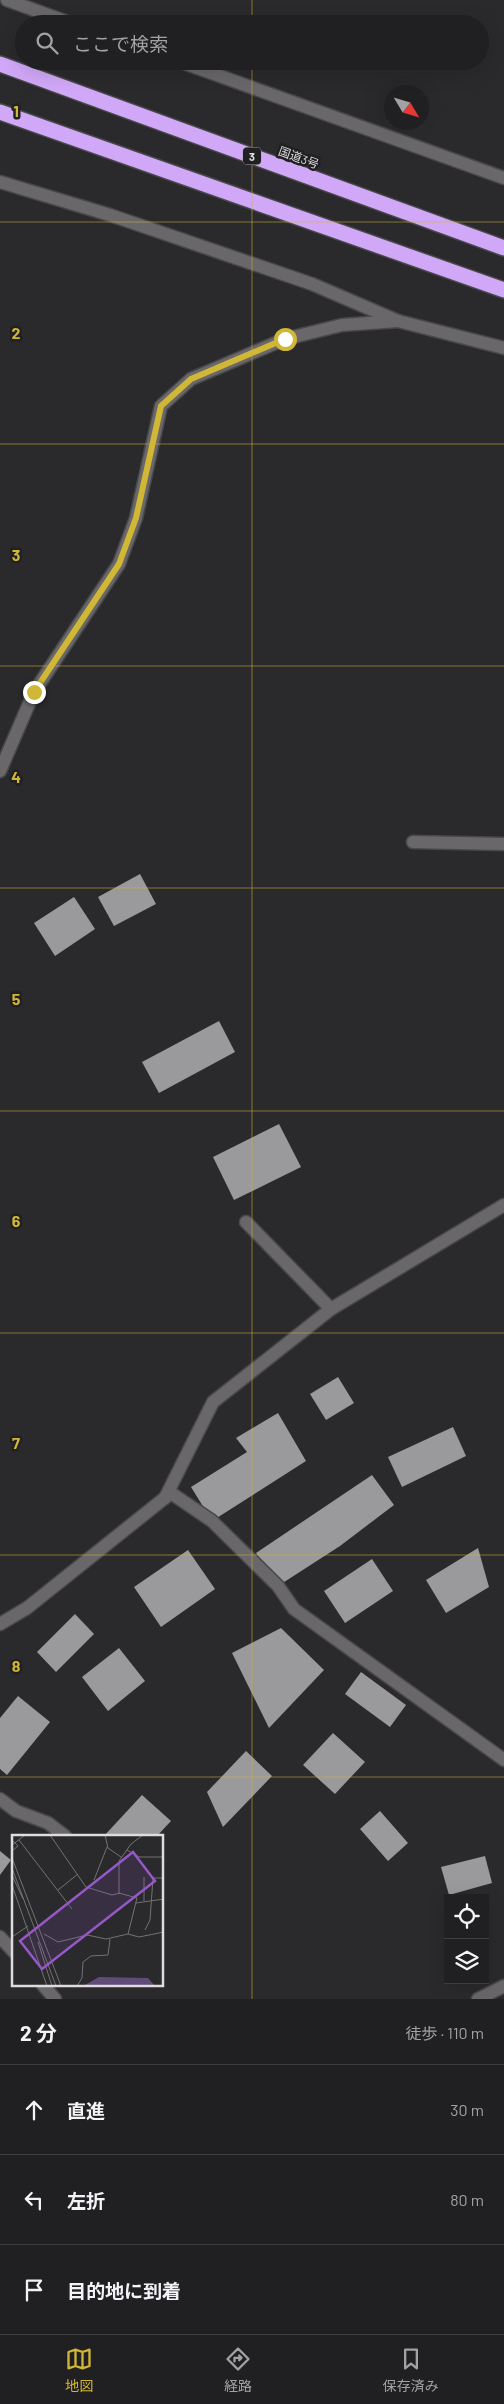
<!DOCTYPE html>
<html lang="ja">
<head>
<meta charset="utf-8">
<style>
	:root { --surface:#201f21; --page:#28272a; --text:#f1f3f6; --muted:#a2a2a5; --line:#3d3d3f; --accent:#d1b736 }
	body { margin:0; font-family:Barlow,"Noto Sans JP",sans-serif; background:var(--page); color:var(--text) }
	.controls { position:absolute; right:15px; bottom:15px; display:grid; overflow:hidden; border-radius:0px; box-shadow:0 5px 20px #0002 }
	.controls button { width:45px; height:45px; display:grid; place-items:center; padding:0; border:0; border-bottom:1px solid var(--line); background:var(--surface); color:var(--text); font:25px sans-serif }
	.compass { position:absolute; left:384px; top:85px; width:45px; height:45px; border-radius:50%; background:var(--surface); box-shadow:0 5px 20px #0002; rotate:128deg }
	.stop { position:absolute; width:15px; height:15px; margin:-11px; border:4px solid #d1b736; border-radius:50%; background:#fff }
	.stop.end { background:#d1b736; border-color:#fff; box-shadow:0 1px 5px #0008 }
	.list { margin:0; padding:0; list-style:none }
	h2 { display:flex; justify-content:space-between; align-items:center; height:65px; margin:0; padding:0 20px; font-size:21px }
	h2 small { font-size:16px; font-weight:400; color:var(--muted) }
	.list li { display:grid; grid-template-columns:32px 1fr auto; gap:15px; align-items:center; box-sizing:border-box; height:90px; padding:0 20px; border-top:1px solid var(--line) }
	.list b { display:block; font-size:19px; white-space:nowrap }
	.list em { font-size:16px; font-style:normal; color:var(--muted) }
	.icon { flex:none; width:28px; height:28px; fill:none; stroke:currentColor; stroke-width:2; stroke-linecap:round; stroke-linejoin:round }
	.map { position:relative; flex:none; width:504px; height:1999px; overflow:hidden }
	.search { position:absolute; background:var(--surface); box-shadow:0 5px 20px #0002; left:15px; right:15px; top:15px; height:55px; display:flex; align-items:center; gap:12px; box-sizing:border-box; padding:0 18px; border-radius:28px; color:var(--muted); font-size:19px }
	.sheet { height:335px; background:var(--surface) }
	nav { display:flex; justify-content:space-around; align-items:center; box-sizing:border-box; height:70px; border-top:1px solid var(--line); background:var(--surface); font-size:14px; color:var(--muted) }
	nav a { display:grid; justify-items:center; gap:2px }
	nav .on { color:var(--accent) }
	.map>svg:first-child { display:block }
	.building { fill:#9a999c }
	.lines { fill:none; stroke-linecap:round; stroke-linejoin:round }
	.street-casing { stroke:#484749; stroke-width:15 }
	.highway-casing { stroke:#484749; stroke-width:18 }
	.street { stroke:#69676a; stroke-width:12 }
	.highway { stroke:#d1a8f8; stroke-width:15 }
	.route { stroke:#d1b736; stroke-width:6 }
	.grid { fill:none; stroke:#d1b736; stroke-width:1; stroke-opacity:0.55 }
	.labels { text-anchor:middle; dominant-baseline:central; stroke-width:5; stroke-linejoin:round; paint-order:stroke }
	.shield { fill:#212022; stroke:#a5a4a6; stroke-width:1 }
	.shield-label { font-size:11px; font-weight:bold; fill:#dddcde }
	.street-label { font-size:12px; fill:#dddcde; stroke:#212022 }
	.inset-road { fill:none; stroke:#727173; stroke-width:1 }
	.view { fill:#9458c7; fill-opacity:0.15; stroke:#9458c7; stroke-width:2.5 }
	.inset-edge { fill:none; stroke:#dddcde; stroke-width:2.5 }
	.grid-label { font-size:16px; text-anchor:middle; font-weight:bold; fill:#d1b736; stroke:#212022; stroke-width:5; stroke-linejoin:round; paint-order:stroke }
</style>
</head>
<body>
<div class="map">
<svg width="504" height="1999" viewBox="0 0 504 1999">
	<rect width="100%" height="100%" fill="#2a292c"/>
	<!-- building -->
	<g class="building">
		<polygon points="140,874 156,904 114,926 98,897"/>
		<polygon points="74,897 95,929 55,956 34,923"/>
		<polygon points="219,1021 235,1052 159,1093 142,1062"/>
		<polygon points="279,1124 301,1167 234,1200 213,1157"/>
		<polygon points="338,1377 354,1403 326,1420 310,1394"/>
		<polygon points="278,1413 306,1461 212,1521 191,1487 247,1452 236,1438"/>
		<polygon points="453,1427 466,1456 402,1487 388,1457"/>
		<polygon points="372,1475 394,1505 340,1546 278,1586 256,1553"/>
		<polygon points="478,1548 489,1587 446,1613 426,1580"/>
		<polygon points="188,1550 215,1589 161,1627 134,1587"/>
		<polygon points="372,1559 393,1591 345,1623 324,1591"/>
		<polygon points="75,1614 94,1634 56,1672 37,1652"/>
		<polygon points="281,1628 324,1670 269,1728 232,1653"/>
		<polygon points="119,1648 145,1681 108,1711 82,1677"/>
		<polygon points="361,1672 406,1705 390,1727 345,1694"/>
		<polygon points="18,1696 50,1722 7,1775 0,1769 0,1718"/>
		<polygon points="333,1733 365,1762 335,1794 303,1765"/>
		<polygon points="246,1751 272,1776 223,1827 207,1792"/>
		<polygon points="142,1795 171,1821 157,1836 104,1836"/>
		<polygon points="380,1811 408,1843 388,1861 360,1829"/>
		<polygon points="0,1851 11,1860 0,1875"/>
		<polygon points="485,1856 492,1883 449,1895 441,1867"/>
	</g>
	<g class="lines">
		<!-- street casing -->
		<g class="street-casing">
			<g id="street">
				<polyline points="7,0 73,24"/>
				<polyline points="178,61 504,178"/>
				<polyline points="0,182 110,215 312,284 398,321 504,348"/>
				<polyline points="0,771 34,692 119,564 136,518 161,406 191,379 285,339 342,325 398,321"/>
				<polyline points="413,842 504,844"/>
				<polyline points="246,1222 331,1309"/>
				<polyline points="165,1498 213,1402 331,1309 504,1205"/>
				<polyline points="0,1624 27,1608 171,1493 212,1521 278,1586 294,1609 504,1760"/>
				<polyline points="0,1799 16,1811 48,1823 65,1836"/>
				<polyline points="0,1937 14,1952"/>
				<polyline points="43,1985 55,1999"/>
				<polyline points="478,1999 504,1986"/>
			</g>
		</g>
		<!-- highway casing -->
		<g class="highway-casing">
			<g id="highway">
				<polyline points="0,64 504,248"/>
				<polyline points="0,112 504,290"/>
			</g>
		</g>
		<!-- street -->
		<use href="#street" class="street"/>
		<!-- highway -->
		<use href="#highway" class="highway"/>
	</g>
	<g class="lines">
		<!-- route -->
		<polyline class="route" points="34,692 119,564 136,518 161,406 191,379 285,339"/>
	</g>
	<!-- grid -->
	<path class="grid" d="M252,0V24M252,61V1999M0,222H504M0,444H504M0,666H504M0,888H504M0,1111H504M0,1333H504M0,1555H504M0,1777H504"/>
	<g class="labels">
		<!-- shield labels -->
		<rect class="shield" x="243" y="147.5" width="18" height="17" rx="4"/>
		<g class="shield-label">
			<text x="252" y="156">3</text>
		</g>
		<!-- street labels -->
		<g class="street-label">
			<text transform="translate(299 157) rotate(20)">国道3号</text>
		</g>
	</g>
	<!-- overview -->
	<g transform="translate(12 1835)">
		<rect width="151" height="151" fill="#2a292c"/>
		<path d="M87,142L136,143L143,151H71Z" fill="#634b79"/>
		<path class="inset-road" d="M38,0L74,52L100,60L108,58M93,0L96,13L109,22M0,5L6,11L0,16M7,5L60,74M0,10L13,0M115,15L127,22H152M0,23L49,151M0,33L44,151M0,40L11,64M132,42V66M82,45L95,12M0,50L35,151M46,55L66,39M124,68L152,64M133,95L138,85L141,43H152M32,99L46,107L75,100L94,104L116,99L127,102L152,97M116,99L125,63L107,58V26L119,9L131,0M0,102L16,91M26,107L40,151M65,151L70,143L71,127L79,121L96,120L98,104"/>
		<path class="view" d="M121,17L143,46L30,134L8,106Z"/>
		<rect width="151" height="151" class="inset-edge"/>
	</g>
	<g class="grid-label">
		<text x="16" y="117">1</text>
		<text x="16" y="339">2</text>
		<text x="16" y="561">3</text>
		<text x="16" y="783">4</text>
		<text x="16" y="1005">5</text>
		<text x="16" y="1227">6</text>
		<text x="16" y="1449">7</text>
		<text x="16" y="1672">8</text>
	</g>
</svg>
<div class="controls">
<button><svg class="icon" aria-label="locate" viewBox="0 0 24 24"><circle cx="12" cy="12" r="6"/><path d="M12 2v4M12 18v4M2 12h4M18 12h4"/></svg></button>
<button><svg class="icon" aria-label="layers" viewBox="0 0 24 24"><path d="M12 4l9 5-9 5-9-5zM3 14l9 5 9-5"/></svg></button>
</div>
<svg class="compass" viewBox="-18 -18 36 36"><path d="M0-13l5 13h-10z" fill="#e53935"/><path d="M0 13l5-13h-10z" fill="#a2a2a5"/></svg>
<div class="stop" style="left:285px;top:339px"></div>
<div class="stop end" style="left:34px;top:692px"></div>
<div class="search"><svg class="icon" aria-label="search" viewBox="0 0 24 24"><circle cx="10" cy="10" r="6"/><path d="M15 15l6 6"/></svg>ここで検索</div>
</div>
<section class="sheet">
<h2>2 分<small>徒歩 · 110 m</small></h2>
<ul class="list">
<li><svg class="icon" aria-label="ahead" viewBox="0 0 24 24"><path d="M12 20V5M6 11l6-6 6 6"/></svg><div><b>直進</b></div><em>30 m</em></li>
<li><svg class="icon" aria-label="left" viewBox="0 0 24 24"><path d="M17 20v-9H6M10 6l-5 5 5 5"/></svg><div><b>左折</b></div><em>80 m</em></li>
<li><svg class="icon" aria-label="arrive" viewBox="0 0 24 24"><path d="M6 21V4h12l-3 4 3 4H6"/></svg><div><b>目的地に到着</b></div></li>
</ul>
</section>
<nav>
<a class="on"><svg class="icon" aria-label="map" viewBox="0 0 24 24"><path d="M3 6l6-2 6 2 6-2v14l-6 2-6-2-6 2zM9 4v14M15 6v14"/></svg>地図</a>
<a><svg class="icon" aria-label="directions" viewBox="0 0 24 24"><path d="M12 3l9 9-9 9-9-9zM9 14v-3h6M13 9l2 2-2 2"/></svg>経路</a>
<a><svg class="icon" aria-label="saved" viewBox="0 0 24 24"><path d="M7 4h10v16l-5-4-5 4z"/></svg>保存済み</a>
</nav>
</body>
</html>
